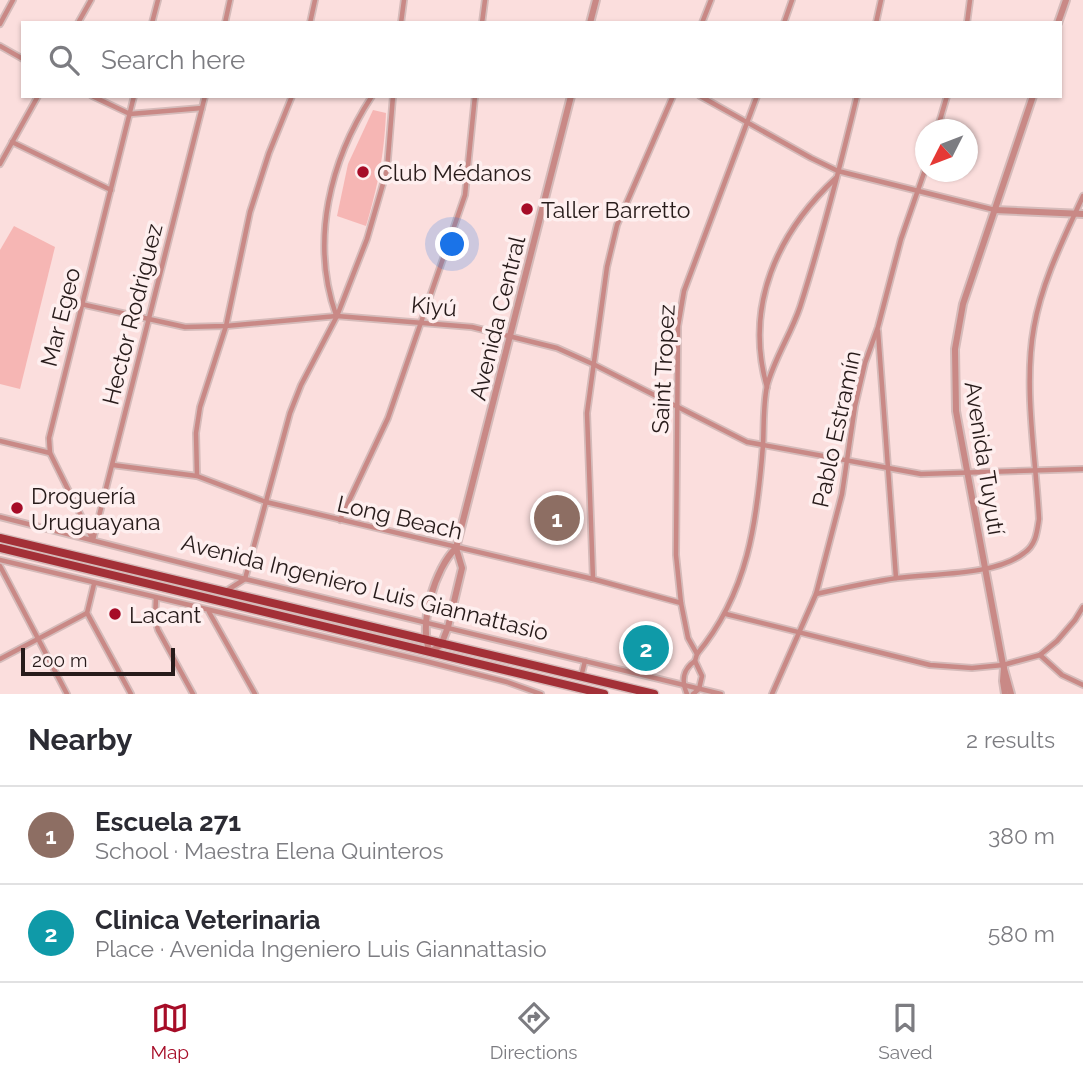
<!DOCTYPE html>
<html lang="en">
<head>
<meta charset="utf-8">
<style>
	:root { --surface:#fff; --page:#f7f7f7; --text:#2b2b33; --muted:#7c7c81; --line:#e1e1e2; --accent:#a60c27 }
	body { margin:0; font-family:Raleway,sans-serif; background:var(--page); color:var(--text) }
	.compass { position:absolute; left:915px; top:119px; width:63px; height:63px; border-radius:50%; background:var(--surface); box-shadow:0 2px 5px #0004; rotate:228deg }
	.scale { position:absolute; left:21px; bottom:18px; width:154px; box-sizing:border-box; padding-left:7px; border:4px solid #271b1a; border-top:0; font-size:19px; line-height:24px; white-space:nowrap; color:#271b1a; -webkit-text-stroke:5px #feefef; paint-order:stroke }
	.you { position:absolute; left:453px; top:245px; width:24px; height:24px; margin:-18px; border:5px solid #fff; border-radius:50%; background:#1a73e8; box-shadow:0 0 0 10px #1a73e833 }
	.badge { display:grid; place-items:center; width:46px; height:46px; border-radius:50%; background:var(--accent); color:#fff; font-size:23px; font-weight:700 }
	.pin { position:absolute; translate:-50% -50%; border:4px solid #fff; box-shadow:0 2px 7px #0006 }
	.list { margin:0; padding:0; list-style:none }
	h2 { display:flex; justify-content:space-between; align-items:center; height:91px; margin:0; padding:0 28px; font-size:30px }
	h2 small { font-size:23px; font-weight:400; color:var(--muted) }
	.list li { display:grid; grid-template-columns:46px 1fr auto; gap:21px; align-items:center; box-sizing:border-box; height:98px; padding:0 28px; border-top:2px solid var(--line) }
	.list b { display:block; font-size:26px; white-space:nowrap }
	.list p { margin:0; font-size:23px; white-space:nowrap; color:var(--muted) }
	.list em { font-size:23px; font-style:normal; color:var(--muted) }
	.icon { flex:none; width:38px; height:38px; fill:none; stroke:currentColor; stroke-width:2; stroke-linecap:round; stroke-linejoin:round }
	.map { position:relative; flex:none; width:1083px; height:694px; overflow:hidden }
	.search { position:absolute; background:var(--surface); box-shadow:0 2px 5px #0004; left:21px; right:21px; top:21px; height:77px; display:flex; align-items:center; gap:18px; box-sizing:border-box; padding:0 24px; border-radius:0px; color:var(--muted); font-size:26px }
	.sheet { height:287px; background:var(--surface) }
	nav { display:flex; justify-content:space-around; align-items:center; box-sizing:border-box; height:98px; border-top:2px solid var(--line); background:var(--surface); font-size:19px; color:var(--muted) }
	nav a { display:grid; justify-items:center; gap:4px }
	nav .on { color:var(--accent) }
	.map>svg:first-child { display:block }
	.green { fill:#f6b6b4 }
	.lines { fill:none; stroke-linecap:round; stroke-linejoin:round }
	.minor-casing { stroke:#d5bbba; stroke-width:8 }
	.tertiary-casing { stroke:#d5bbba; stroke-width:10 }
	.primary-casing { stroke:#d5bbba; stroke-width:11 }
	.minor { stroke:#c98986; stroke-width:4.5 }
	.tertiary { stroke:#c98986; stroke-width:6 }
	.primary { stroke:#a33037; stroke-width:8 }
	.poi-dot { fill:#a60c27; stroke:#feefef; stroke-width:2.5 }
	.labels { text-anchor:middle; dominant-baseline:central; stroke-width:7; stroke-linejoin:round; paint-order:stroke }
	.poi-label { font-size:23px; fill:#271b1a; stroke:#feefef; text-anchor:start }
	.street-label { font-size:23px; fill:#271b1a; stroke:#feefef }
</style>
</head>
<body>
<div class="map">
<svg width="1083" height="694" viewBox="0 0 1083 694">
	<rect width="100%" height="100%" fill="#fbdedd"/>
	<!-- green -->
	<g class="green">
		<path d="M373,110L386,113C384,156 378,185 366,226L337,216L348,164Z"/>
		<polygon points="14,226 55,247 20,389 0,384 0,250"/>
		<polygon points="0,541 426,643 428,644 425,647 0,546"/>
	</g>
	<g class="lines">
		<!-- minor casing -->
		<g class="minor-casing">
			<g id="minor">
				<polyline points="78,23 91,0"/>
				<polyline points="152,23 158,0"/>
				<polyline points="225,23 230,0"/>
				<polyline points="310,23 315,0"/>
				<polyline points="401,23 404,0"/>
				<polyline points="482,23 485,0"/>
				<polyline points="702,23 711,0"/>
				<polyline points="784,23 792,0"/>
				<polyline points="876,23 881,0"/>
				<polyline points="967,23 970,0"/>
				<polyline points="0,24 13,0"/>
				<polyline points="0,46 23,59"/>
				<polyline points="92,96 130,114 202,108"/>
				<polyline points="700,96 811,158 838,171 995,210"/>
				<polyline points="937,130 947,96"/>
				<polyline points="12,142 111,190"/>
				<polyline points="0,164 38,96"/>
				<polyline points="81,304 185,327 226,326 337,316 472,327 557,348 595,365 747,442 921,474 1083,469"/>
				<path d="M336,315C310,241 330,160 372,96"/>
				<polyline points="878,331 896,578"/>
				<path d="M767,387C744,306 777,233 836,178"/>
				<polyline points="0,441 50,453"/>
				<polyline points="113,465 197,476 266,502 593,579 681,603"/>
				<polyline points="197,476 196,433 200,407 226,326 250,212 269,153 292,96"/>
				<polyline points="0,517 245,579 721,694"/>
				<polyline points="340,520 388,418 465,195 475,96"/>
				<polyline points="93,540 50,453 49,438 134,96"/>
				<polyline points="93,540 205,96"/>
				<polyline points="0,560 425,661 507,682 541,694"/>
				<polyline points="0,566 67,694"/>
				<polyline points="593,579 587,413 607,267 617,225 673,96"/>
				<polyline points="94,584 87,613 131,694"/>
				<polyline points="226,591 245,579 290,413 301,385 337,316 367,239 387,170 393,96"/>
				<path d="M816,594C843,588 870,582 897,578C933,573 995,576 1024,553C1036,545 1037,532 1039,519C1036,458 1023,387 1034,327C1042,281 1064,238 1083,196"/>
				<polyline points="156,598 155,619 158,630 193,694"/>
				<polyline points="209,612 255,694"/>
				<polyline points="726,614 930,665 972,668 1003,665 1040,655 1057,641 1075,620 1083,607"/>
				<path d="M697,654C748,593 757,522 763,445C764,426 763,405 767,386C774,359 791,334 800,307C822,238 840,167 857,96"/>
				<polyline points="1040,655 1062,675 1083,685"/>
				<polyline points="0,659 87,613"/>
				<polyline points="581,677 585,661"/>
				<path d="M687,694C681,681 683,669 695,661"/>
				<polyline points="693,694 699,689 702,676 695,661 697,654 688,638 681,603 676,555 678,326 684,291 757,96"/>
				<polyline points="772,694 816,594 842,494 855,406 865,363 878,327 901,239 926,167"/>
			</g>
		</g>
		<!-- tertiary casing -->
		<g class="tertiary-casing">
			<g id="tertiary">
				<polyline points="590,23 596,0"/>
				<polyline points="1058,23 1066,0"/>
				<polyline points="995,210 1083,214"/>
				<path d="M456,548L462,568L448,627L441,645L430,652C418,624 435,568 456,548L571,96"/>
				<polyline points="1004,668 1003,681 1005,694"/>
				<polyline points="1011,694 1003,665 956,411 955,349 963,304 1033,96"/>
			</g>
		</g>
		<!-- primary casing -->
		<g class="primary-casing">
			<g id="primary">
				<polyline points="0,538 654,694"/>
				<polyline points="0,548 604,694"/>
			</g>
		</g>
		<!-- minor -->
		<use href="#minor" class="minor"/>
		<!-- tertiary -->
		<use href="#tertiary" class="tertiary"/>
		<!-- primary -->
		<use href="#primary" class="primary"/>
	</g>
	<!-- markers -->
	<g class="poi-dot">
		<circle cx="363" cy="172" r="7"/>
		<circle cx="527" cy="209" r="7"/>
		<circle cx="17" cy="508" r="7"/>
		<circle cx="115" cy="614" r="7"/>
	</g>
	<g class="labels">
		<!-- poi labels -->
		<g class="poi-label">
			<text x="377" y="172">Club Médanos</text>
			<text x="541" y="209">Taller Barretto</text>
			<text x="31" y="495">Droguería<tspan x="31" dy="26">Uruguayana</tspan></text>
			<text x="129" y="614">Lacant</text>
		</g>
		<!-- street labels -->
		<g class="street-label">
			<text transform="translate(434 306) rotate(5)">Kiyú</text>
			<text transform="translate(132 314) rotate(-76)">Hector Rodriguez</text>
			<text transform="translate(60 317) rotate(-76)">Mar Egeo</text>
			<text transform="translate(497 318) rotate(-76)">Avenida Central</text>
			<text transform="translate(663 369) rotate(-87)">Saint Tropez</text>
			<text transform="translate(836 429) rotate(-78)">Pablo Estramín</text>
			<text transform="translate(985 458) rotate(81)">Avenida Tuyutí</text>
			<text transform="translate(400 517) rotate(13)">Long Beach</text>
			<text transform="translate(365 587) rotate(14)">Avenida Ingeniero Luis Giannattasio</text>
		</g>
	</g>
</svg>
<svg class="compass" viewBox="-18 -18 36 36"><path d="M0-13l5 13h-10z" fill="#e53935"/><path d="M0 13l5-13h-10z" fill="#7c7c81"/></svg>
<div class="scale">200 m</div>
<div class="you"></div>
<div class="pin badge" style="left:557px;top:518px;background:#8d6e63">1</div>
<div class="pin badge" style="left:646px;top:648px;background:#0f9aa8">2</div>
<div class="search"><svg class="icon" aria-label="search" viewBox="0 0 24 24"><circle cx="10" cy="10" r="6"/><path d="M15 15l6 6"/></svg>Search here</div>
</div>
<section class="sheet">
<h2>Nearby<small>2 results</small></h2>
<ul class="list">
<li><span class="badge" style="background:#8d6e63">1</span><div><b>Escuela 271</b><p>School · Maestra Elena Quinteros</p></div><em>380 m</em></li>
<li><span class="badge" style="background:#0f9aa8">2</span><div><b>Clinica Veterinaria</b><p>Place · Avenida Ingeniero Luis Giannattasio</p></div><em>580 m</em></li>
</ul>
</section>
<nav>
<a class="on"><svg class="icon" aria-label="map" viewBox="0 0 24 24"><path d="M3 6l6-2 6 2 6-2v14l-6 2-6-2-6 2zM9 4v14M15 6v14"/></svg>Map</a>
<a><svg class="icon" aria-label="directions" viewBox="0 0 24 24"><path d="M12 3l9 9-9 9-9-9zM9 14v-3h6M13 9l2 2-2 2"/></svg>Directions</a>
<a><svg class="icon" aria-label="saved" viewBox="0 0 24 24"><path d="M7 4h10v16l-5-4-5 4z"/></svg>Saved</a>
</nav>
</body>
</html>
